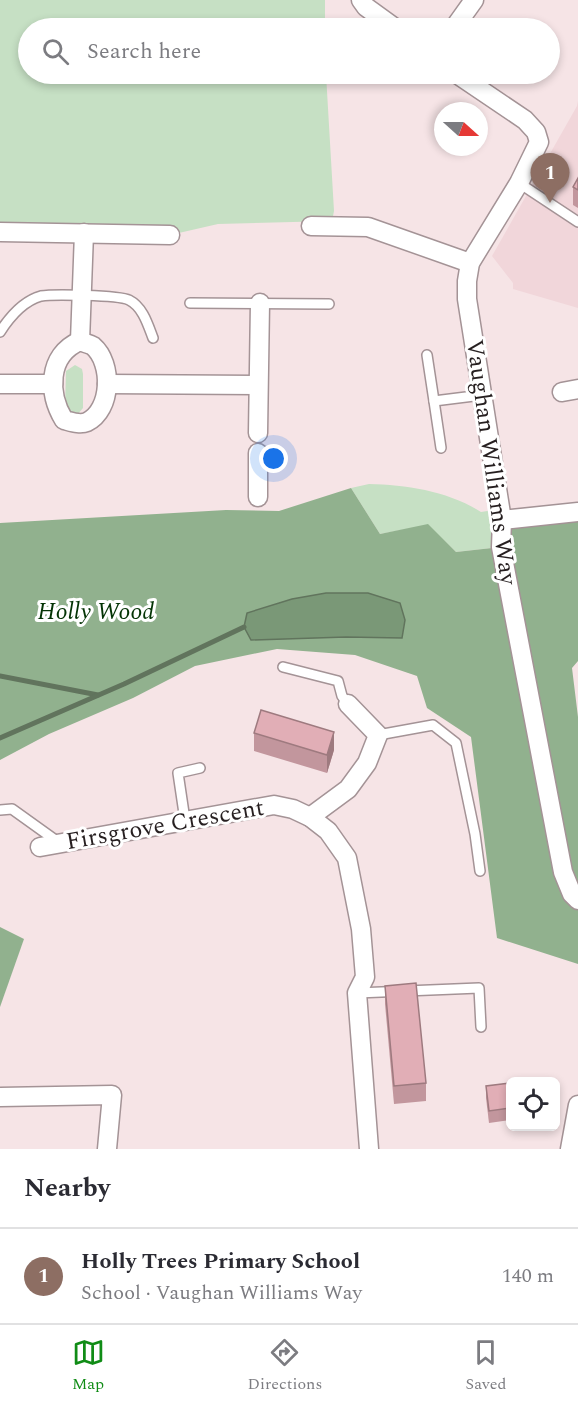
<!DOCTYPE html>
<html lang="en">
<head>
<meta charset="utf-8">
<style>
	:root { --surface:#fff; --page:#f7f7f7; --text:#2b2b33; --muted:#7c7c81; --line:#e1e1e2; --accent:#108c16 }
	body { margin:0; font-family:Spectral,serif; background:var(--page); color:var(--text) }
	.controls { position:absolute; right:18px; bottom:18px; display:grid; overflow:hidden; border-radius:9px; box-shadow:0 3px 9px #0003 }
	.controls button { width:54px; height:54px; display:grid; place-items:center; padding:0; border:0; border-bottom:2px solid var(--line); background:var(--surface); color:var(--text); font:30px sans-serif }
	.compass { position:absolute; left:434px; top:102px; width:54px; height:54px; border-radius:50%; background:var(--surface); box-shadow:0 3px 9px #0003; rotate:111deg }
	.you { position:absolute; left:274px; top:459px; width:21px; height:21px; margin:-15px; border:4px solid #fff; border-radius:50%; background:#1a73e8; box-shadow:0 0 0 9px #1a73e833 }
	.badge { display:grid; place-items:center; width:39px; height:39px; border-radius:50%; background:var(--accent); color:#fff; font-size:20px; font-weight:700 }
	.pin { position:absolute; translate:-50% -50px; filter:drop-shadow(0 2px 3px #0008) }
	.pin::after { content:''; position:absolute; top:32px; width:21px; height:18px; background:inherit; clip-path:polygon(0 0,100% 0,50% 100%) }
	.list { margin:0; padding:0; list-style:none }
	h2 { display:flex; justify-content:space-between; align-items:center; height:78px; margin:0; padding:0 24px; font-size:26px }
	h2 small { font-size:20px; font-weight:400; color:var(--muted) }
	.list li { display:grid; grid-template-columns:39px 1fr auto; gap:18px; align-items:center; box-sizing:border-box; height:96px; padding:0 24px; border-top:2px solid var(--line) }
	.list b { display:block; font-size:22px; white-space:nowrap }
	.list p { margin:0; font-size:20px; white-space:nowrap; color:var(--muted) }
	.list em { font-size:20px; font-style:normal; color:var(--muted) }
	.icon { flex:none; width:33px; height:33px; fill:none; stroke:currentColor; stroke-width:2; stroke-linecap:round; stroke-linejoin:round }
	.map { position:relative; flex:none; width:578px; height:1149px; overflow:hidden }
	.search { position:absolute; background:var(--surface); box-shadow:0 3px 9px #0003; left:18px; right:18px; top:18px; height:66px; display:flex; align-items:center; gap:15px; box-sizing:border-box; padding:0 21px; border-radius:33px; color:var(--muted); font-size:22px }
	.sheet { height:174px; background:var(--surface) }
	nav { display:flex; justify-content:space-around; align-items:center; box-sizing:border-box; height:84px; border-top:2px solid var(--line); background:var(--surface); font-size:16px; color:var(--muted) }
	nav a { display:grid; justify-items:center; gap:3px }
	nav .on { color:var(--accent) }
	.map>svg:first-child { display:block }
	.built { fill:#f1d6da }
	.green { fill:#c6e0c4 }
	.forest { fill:#91b18e }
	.water { fill:#7a9877; stroke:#61745d; stroke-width:1.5 }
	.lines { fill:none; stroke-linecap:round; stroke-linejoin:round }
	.stream { stroke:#61745d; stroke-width:5 }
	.lane-casing { stroke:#a49396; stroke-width:12 }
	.street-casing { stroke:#a49396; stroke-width:21 }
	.lane { stroke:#fff; stroke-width:9 }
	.street { stroke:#fff; stroke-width:18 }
	.wall { fill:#c2969d }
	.shaded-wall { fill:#9e7a7f }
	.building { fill:#e1aeb6; stroke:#9e7a7f; stroke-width:1.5 }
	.labels { text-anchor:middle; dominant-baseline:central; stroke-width:6; stroke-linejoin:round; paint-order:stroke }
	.street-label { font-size:24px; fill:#261f20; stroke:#fff }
	.park-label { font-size:24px; font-style:italic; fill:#043405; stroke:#fff }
</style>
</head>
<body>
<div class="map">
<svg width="578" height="1149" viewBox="0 0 578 1149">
	<rect width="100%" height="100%" fill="#f6e4e6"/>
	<!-- built -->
	<polygon class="built" points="578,101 578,308 513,289 513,283 492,256 577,106"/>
	<!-- green -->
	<g class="green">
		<polygon points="0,0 325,0 325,28 28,28 28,74 326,74 334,211 332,221 218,224 170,235 0,232"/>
		<polygon points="75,365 82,369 83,374 83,408 77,415 70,414 65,407 66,371"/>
		<path d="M369,484C407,485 448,491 481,512L500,509L501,547L456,552L428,525L380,534L351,488Z"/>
	</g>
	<!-- forest -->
	<g class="forest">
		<polygon points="351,488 380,534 428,524 456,552 501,547 502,520 578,506 578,661 572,668 578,717 578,885 568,882 578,898 578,964 497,938 471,737 427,708 417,676 355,655 277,649 195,666 133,698 49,734 0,760 0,523 226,510 279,511"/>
		<polygon points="0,927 24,939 0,1007"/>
	</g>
	<!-- water -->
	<polygon class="water" points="326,593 368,593 400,603 405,620 402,638 346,637 251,640 244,627 247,613 292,599"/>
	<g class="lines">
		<!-- stream -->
		<g class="stream">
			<polyline points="0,676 98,695"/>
			<polyline points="0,738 124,684 244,627"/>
		</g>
		<!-- lane casing -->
		<g class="lane-casing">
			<g id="lane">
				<polyline points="519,183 578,222"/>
				<polyline points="190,303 329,304"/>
				<path d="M0,332C9,318 23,301 41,296C52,294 119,295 129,300C143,307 148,325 153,338"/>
				<polyline points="427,355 434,401"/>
				<polyline points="441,448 434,401 482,395"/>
				<polyline points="283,667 338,681 342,696 348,704"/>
				<polyline points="378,735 433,725 456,743 475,834 480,871"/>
				<polyline points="0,810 12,809 58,842"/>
				<polyline points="185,820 178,773 200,768"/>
				<polyline points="357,993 479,988 481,1027"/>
			</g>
		</g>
		<!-- street casing -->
		<g class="street-casing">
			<g id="street">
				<polyline points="361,0 366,7 395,28"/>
				<polyline points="454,28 474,0"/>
				<polyline points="457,74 525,120 536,132 539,142 519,183 470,263 467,281 467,299 502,520 501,547 563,872 572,894 578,900"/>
				<polyline points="311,226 368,227 470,263"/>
				<polyline points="0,232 170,235"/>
				<path d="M80,341C84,343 90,344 93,346C113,363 112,410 87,422C80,425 72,422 64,420C48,394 47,355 80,341Z"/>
				<polyline points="80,341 84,233"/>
				<polyline points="0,384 53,384"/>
				<polyline points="107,384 258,385"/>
				<polyline points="562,392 578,389"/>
				<polyline points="258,433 260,303"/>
				<polyline points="258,453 258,497"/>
				<polyline points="502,520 578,512"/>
				<polyline points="310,817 348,789 367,763 378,735 348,704"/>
				<polyline points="40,847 274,805 293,809 310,817 328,831 347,858 361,929 365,977 357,993 369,1149"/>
				<polyline points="0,1097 112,1095 107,1149"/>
				<polyline points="570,1149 578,1105"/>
			</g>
		</g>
		<!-- lane -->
		<use href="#lane" class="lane"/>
		<!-- street -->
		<use href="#street" class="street"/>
	</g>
	<!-- wall -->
	<g class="wall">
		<polygon points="578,178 578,208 573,205 573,187"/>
		<polygon points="254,733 334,750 327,773 254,751"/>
		<polygon points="385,986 426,1083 426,1101 394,1104 385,1004"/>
		<polygon points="510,1083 510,1120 489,1123 486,1098 486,1086"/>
	</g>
	<!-- shaded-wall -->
	<polygon class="shaded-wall" points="334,732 334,750 327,773 327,755"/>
	<!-- building -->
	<g class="building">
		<polygon points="578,178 578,190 573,187"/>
		<polygon points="261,710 334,732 327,755 254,733"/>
		<polygon points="416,983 426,1083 394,1086 385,986"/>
		<polygon points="510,1083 510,1108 489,1111 486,1086"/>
	</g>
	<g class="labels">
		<!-- street labels -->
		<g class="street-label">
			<text transform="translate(491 462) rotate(82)">Vaughan Williams Way</text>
			<text transform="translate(165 825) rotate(-10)">Firsgrove Crescent</text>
		</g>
		<!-- park labels -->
		<g class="park-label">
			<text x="96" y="612">Holly Wood</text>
		</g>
	</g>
</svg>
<div class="controls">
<button><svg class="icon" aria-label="locate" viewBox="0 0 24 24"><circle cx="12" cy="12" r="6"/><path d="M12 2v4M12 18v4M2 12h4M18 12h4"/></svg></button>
</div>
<svg class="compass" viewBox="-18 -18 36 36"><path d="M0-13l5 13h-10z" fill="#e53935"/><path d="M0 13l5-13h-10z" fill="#7c7c81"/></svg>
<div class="you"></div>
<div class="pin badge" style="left:550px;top:203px;background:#8d6e63">1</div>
<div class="search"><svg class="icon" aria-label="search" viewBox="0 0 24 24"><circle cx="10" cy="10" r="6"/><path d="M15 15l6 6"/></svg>Search here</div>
</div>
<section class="sheet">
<h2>Nearby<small></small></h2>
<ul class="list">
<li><span class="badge" style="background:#8d6e63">1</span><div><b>Holly Trees Primary School</b><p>School · Vaughan Williams Way</p></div><em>140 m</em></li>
</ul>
</section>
<nav>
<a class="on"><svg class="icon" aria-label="map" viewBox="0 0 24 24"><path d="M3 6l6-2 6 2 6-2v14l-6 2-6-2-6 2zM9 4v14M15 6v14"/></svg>Map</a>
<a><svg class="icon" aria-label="directions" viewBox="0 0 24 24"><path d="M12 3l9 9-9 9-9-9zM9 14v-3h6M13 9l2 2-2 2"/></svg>Directions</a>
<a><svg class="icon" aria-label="saved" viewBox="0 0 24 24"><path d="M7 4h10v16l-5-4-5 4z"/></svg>Saved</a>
</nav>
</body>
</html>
